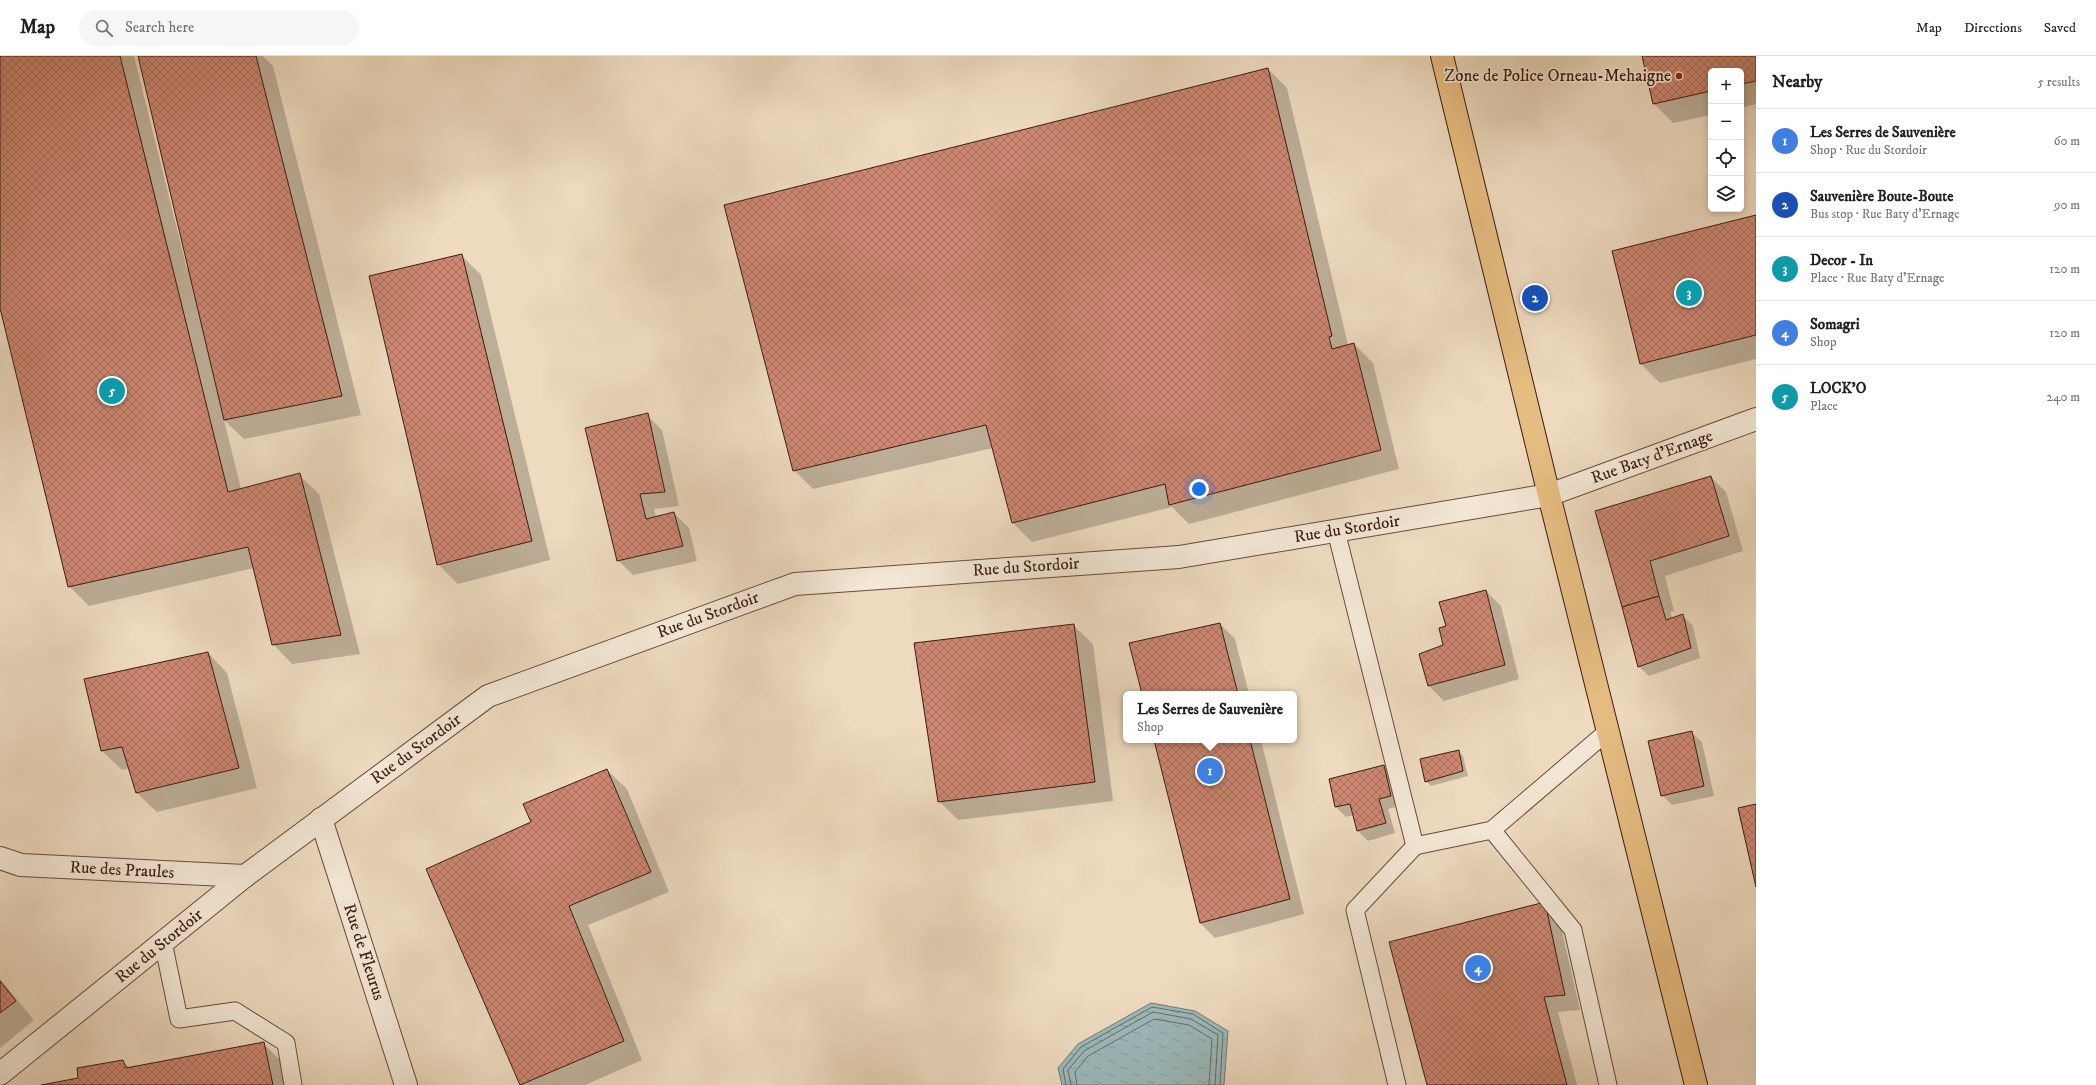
<!DOCTYPE html>
<html lang="en">
<head>
<meta charset="utf-8">
<style>
	:root { --surface:#fff; --page:#f6f6f6; --text:#222; --muted:#767676; --line:#e0e0e0; --accent:#1a73e8 }
	body { margin:0; font-family:"IM FELL DW Pica",serif; background:var(--page); color:var(--text) }
	.controls { position:absolute; right:12px; top:12px; display:grid; overflow:hidden; border-radius:6px; box-shadow:0 2px 6px #0003 }
	.controls button { width:36px; height:36px; display:grid; place-items:center; padding:0; border:0; border-bottom:1px solid var(--line); background:var(--surface); color:var(--text); font:20px sans-serif }
	.you { position:absolute; left:1199px; top:433px; width:14px; height:14px; margin:-10px; border:3px solid #fff; border-radius:50%; background:#1a73e8; box-shadow:0 0 0 6px #1a73e833 }
	.badge { display:grid; place-items:center; width:26px; height:26px; border-radius:50%; background:var(--accent); color:#fff; font-size:13px; font-weight:700 }
	.pin { position:absolute; translate:-50% -50%; border:2px solid #fff; box-shadow:0 1px 4px #0006 }
	.popup { position:absolute; left:1123px; top:635px; width:174px; height:52px; box-sizing:border-box; display:grid; place-content:center; border-radius:6px; background:var(--surface); filter:drop-shadow(0 1px 3px #0005); font-size:13px; white-space:nowrap; color:var(--muted) }
	.popup b { font-size:15px; color:var(--text) }
	.popup::after { content:''; position:absolute; left:50%; top:100%; margin-left:-8px; border:8px solid transparent; border-top-color:var(--surface) }
	.list { margin:0; padding:0; list-style:none }
	h2 { display:flex; justify-content:space-between; align-items:center; height:52px; margin:0; padding:0 16px; font-size:17px }
	h2 small { font-size:13px; font-weight:400; color:var(--muted) }
	.list li { display:grid; grid-template-columns:26px 1fr auto; gap:12px; align-items:center; box-sizing:border-box; height:64px; padding:0 16px; border-top:1px solid var(--line) }
	.list b { display:block; font-size:15px; white-space:nowrap }
	.list p { margin:0; font-size:13px; white-space:nowrap; color:var(--muted) }
	.list em { font-size:13px; font-style:normal; color:var(--muted) }
	.icon { flex:none; width:22px; height:22px; fill:none; stroke:currentColor; stroke-width:2; stroke-linecap:round; stroke-linejoin:round }
	.map { position:relative; flex:none; width:1756px; height:1029px; overflow:hidden }
	header { display:flex; align-items:center; gap:24px; box-sizing:border-box; height:56px; padding:0 20px; background:var(--surface); border-bottom:1px solid var(--line) }
	header strong { font-size:19px }
	nav { display:flex; gap:22px; margin-inline-start:auto; font-size:14px }
	.search { width:280px; height:36px; background:var(--page); display:flex; align-items:center; gap:10px; box-sizing:border-box; padding:0 14px; border-radius:22px; color:var(--muted); font-size:15px }
	main { display:flex }
	aside { flex:1; background:var(--surface) }
	.map>svg:first-child { display:block }
	.water { fill:url(#water-ripples); stroke:#757a76 }
	.shadow { fill:#0003 }
	.lines { fill:none; stroke-linecap:round; stroke-linejoin:round }
	.shore { stroke:#6c6a64; stroke-width:1 }
	.building { fill:url(#building-cross-hatch); stroke:#3c1c0f }
	.lane-casing { stroke:#684c3b; stroke-width:19 }
	.street-casing { stroke:#684c3b; stroke-width:24 }
	.primary-casing { stroke:#3c1c0f; stroke-width:24 }
	.lane { stroke:#f3e7d5; stroke-width:17 }
	.street { stroke:#f3e7d5; stroke-width:22 }
	.primary { stroke:#e6bd80; stroke-width:22 }
	.poi-dot { fill:#8f2418; stroke:#f3e7d5; stroke-width:1.5 }
	.labels { text-anchor:middle; dominant-baseline:central; stroke-width:3.5; stroke-linejoin:round; paint-order:stroke }
	.poi-label { font-size:17px; fill:#3c1c0f; stroke:#f3e7d5; text-anchor:end }
	.street-label { font-size:17px; fill:#3c1c0f; stroke:#f3e7d5 }
</style>
</head>
<body>
<header>
<strong>Map</strong>
<div class="search"><svg class="icon" aria-label="search" viewBox="0 0 24 24"><circle cx="10" cy="10" r="6"/><path d="M15 15l6 6"/></svg>Search here</div>
<nav><a>Map</a><a>Directions</a><a>Saved</a></nav>
</header>
<main>
<div class="map">
<svg width="1756" height="1029" viewBox="0 0 1756 1029">
	<defs>
		<pattern id="water-ripples" width="26" height="14" patternUnits="userSpaceOnUse"><rect width="26" height="14" fill="#9bb9ba"/><path d="M2 4q2-2 4 0t4 0M15 11q2-2 4 0t4 0" fill="none" stroke="#869e9f"/></pattern>
		<pattern id="building-cross-hatch" width="8" height="8" patternUnits="userSpaceOnUse"><rect width="8" height="8" fill="#cd8772"/><path d="M0 0l8 8M0 8l8-8" fill="none" stroke="#a86e5c"/></pattern>
	</defs>
	<rect width="100%" height="100%" fill="#eddabf"/>
	<filter id="stains"><feTurbulence type="fractalNoise" baseFrequency=".005" numOctaves="4"/><feColorMatrix values="0 0 0 0 .2 0 0 0 0 .09 0 0 0 0 .02 0 0 0 .5 -.17"/></filter>
	<radialGradient id="worn" r=".72"><stop offset=".6" stop-color="#630" stop-opacity="0"/><stop offset="1" stop-color="#630" stop-opacity=".3"/></radialGradient>
	<!-- water -->
	<polygon class="water" points="1151,947 1195,955 1228,975 1224,1029 1062,1029 1058,1012 1078,988"/>
	<!-- shadow -->
	<g class="shadow">
		<polygon points="0,0 134,0 187,213 189,212 139,0 263,0 273,10 361,359 244,383 224,364 241,433 299,419 319,438 360,598 292,608 273,588 254,512 89,550 69,530 0,248"/>
		<polygon points="1643,0 1756,0 1756,48 1741,52 1741,15 1711,15 1711,59 1673,67 1654,48"/>
		<polygon points="1268,13 1287,32 1348,289 1354,288 1373,307 1399,413 1189,468 1172,451 1032,486 1013,467 993,392 813,433 794,414"/>
		<polygon points="1756,160 1756,303 1660,327 1641,308"/>
		<polygon points="461,199 481,219 550,504 458,528 438,508"/>
		<polygon points="647,359 662,374 679,450 654,453 656,461 674,457 689,472 697,505 633,519 618,504"/>
		<polygon points="1711,421 1726,436 1743,495 1665,520 1674,555 1670,556 1673,563 1682,559 1693,570 1700,602 1649,620 1638,610 1596,456"/>
		<polygon points="1486,535 1501,550 1519,623 1444,645 1429,630 1444,589"/>
		<polygon points="1220,568 1235,583 1249,638 1143,638"/>
		<polygon points="1073,569 1093,588 1113,745 958,764 939,745"/>
		<polygon points="208,597 227,617 257,732 157,756 137,737 130,712 122,714 102,695 85,624"/>
		<polygon points="1691,676 1702,686 1714,740 1672,749 1662,739"/>
		<polygon points="1155,684 1261,684 1304,858 1215,882 1200,867"/>
		<polygon points="1458,695 1463,700 1468,720 1431,730 1426,725"/>
		<polygon points="1383,710 1394,720 1400,750 1388,753 1395,777 1368,785 1358,775 1354,759 1346,761 1336,751"/>
		<polygon points="607,714 627,733 669,836 588,869 642,1004 585,1029 521,1029 428,813 532,767"/>
		<polygon points="1544,847 1559,862 1580,954 1558,956 1577,1029 1428,1029"/>
		<polygon points="0,923 34,964 0,992"/>
		<polygon points="263,987 283,1007 287,1029 47,1029 79,1023 123,1005 130,1012"/>
	</g>
	<g class="lines">
		<!-- shore -->
		<g class="shore">
			<polyline points="1066,1029 1063,1013 1081,991 1152,951 1193,958 1223,977 1220,1029"/>
			<polyline points="1071,1029 1068,1014 1084,995 1153,956 1191,963 1218,979 1215,1029"/>
			<polyline points="1077,1029 1075,1016 1088,1000 1154,963 1189,969 1212,983 1209,1029"/>
		</g>
	</g>
	<!-- building -->
	<g class="building">
		<polygon points="0,0 120,0 228,436 300,417 341,579 272,589 248,491 68,531 0,252"/>
		<polygon points="138,0 256,0 342,340 224,364"/>
		<polygon points="1642,0 1756,0 1756,25 1741,28 1741,15 1711,15 1711,35 1653,48"/>
		<polygon points="1268,12 1332,280 1329,281 1332,293 1354,287 1381,394 1169,449 1165,428 1012,467 986,369 793,415 724,149"/>
		<polygon points="1756,159 1756,279 1640,308 1612,195"/>
		<polygon points="462,198 532,485 437,509 369,220"/>
		<polygon points="648,357 665,436 640,438 646,463 674,456 683,490 617,505 585,372"/>
		<polygon points="1711,420 1729,480 1650,505 1659,540 1622,551 1595,455"/>
		<polygon points="1486,534 1505,609 1428,630 1419,598 1443,589 1439,572 1446,570 1439,546"/>
		<polygon points="1659,540 1666,564 1683,558 1691,592 1638,611 1622,551"/>
		<polygon points="1220,567 1238,638 1142,638 1129,587"/>
		<polygon points="1074,568 1095,726 938,746 914,587"/>
		<polygon points="208,596 239,712 136,737 122,691 101,695 84,623"/>
		<polygon points="1692,675 1704,730 1661,740 1648,685"/>
		<polygon points="1154,684 1250,684 1290,843 1200,867"/>
		<polygon points="1459,694 1463,715 1425,726 1420,703"/>
		<polygon points="1384,709 1391,740 1379,743 1386,767 1357,775 1350,748 1335,751 1329,723"/>
		<polygon points="607,713 651,816 569,850 624,985 520,1029 426,813 531,766 523,748"/>
		<polygon points="1756,748 1756,831 1738,752"/>
		<polygon points="1545,846 1565,939 1544,941 1567,1029 1427,1029 1389,886"/>
		<polygon points="0,925 16,945 0,957"/>
		<polygon points="264,986 273,1029 41,1029 78,1022 77,1012 123,1004 126,1012"/>
	</g>
	<g class="lines">
		<!-- lane casing -->
		<g class="lane-casing">
			<g id="lane">
				<polyline points="1336,475 1415,790 1492,774 1608,675"/>
				<polyline points="1492,774 1573,874 1608,1029"/>
				<polyline points="163,886 179,963 235,955 286,987 293,1029"/>
				<polyline points="1397,1029 1355,854 1415,790"/>
			</g>
		</g>
		<!-- street casing -->
		<g class="street-casing">
			<g id="street">
				<polyline points="321,763 406,1029"/>
				<polyline points="0,802 21,809 245,820"/>
				<polyline points="0,1018 245,820 488,640 795,528 1179,501 1549,439 1756,363"/>
			</g>
		</g>
		<!-- primary casing -->
		<g class="primary-casing">
			<polyline id="primary" points="1442,0 1549,439 1696,1029"/>
		</g>
		<!-- lane -->
		<use href="#lane" class="lane"/>
		<!-- street -->
		<use href="#street" class="street"/>
		<!-- primary -->
		<use href="#primary" class="primary"/>
	</g>
	<!-- markers -->
	<circle class="poi-dot" cx="1679" cy="20" r="4"/>
	<g class="labels">
		<!-- poi labels -->
		<g class="poi-label">
			<text x="1671" y="20">Zone de Police Orneau-Mehaigne</text>
		</g>
		<!-- street labels -->
		<g class="street-label">
			<text transform="translate(1652 401) rotate(-20)">Rue Baty d'Ernage</text>
			<text transform="translate(1347 473) rotate(-9)">Rue du Stordoir</text>
			<text transform="translate(1026 511) rotate(-4)">Rue du Stordoir</text>
			<text transform="translate(708 559) rotate(-20)">Rue du Stordoir</text>
			<text transform="translate(416 693) rotate(-36)">Rue du Stordoir</text>
			<text transform="translate(122 814) rotate(3)">Rue des Praules</text>
			<text transform="translate(159 890) rotate(-39)">Rue du Stordoir</text>
			<text transform="translate(364 896) rotate(72)">Rue de Fleurus</text>
		</g>
	</g>
	<rect width="100%" height="100%" filter="url(#stains)"/>
	<rect width="100%" height="100%" fill="url(#worn)"/>
</svg>
<div class="controls">
<button>+</button>
<button>−</button>
<button><svg class="icon" aria-label="locate" viewBox="0 0 24 24"><circle cx="12" cy="12" r="6"/><path d="M12 2v4M12 18v4M2 12h4M18 12h4"/></svg></button>
<button><svg class="icon" aria-label="layers" viewBox="0 0 24 24"><path d="M12 4l9 5-9 5-9-5zM3 14l9 5 9-5"/></svg></button>
</div>
<div class="you"></div>
<div class="pin badge" style="left:1210px;top:715px;background:#3f7fe0">1</div>
<div class="popup"><b>Les Serres de Sauvenière</b>Shop</div>
<div class="pin badge" style="left:1535px;top:242px;background:#1a4fb4">2</div>
<div class="pin badge" style="left:1689px;top:237px;background:#0f9aa8">3</div>
<div class="pin badge" style="left:1478px;top:912px;background:#3f7fe0">4</div>
<div class="pin badge" style="left:112px;top:335px;background:#0f9aa8">5</div>
</div>
<aside>
<h2>Nearby<small>5 results</small></h2>
<ul class="list">
<li><span class="badge" style="background:#3f7fe0">1</span><div><b>Les Serres de Sauvenière</b><p>Shop · Rue du Stordoir</p></div><em>60 m</em></li>
<li><span class="badge" style="background:#1a4fb4">2</span><div><b>Sauvenière Boute-Boute</b><p>Bus stop · Rue Baty d'Ernage</p></div><em>90 m</em></li>
<li><span class="badge" style="background:#0f9aa8">3</span><div><b>Decor - In</b><p>Place · Rue Baty d'Ernage</p></div><em>120 m</em></li>
<li><span class="badge" style="background:#3f7fe0">4</span><div><b>Somagri</b><p>Shop</p></div><em>120 m</em></li>
<li><span class="badge" style="background:#0f9aa8">5</span><div><b>LOCK'O</b><p>Place</p></div><em>240 m</em></li>
</ul>
</aside>
</main>
</body>
</html>
